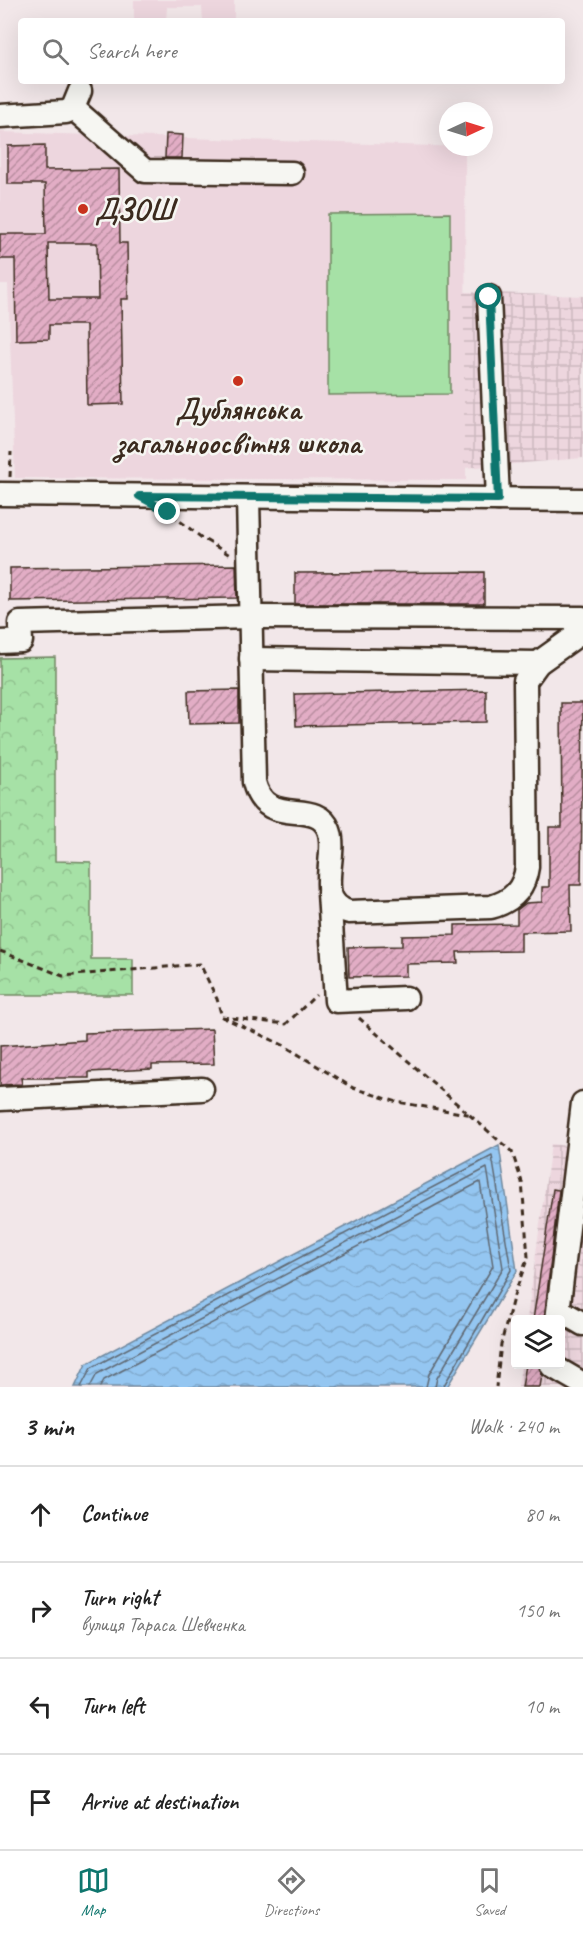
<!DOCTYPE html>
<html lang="en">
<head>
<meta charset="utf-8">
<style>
	:root { --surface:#fff; --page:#f2f2f2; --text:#222; --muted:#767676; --line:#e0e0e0; --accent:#0f766e }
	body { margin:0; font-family:Caveat,sans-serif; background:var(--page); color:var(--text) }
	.controls { position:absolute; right:18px; bottom:18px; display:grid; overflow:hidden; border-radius:6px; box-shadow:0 6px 24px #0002 }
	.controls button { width:54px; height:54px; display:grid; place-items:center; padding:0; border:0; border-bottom:2px solid var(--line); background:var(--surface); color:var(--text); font:30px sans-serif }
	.compass { position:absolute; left:439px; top:102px; width:54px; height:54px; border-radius:50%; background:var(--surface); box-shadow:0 6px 24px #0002; rotate:86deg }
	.stop { position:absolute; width:18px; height:18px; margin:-14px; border:4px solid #0f766e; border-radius:50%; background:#fff }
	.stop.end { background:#0f766e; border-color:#fff; box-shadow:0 2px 6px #0008 }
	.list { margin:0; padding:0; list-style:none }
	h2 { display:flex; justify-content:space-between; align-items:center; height:78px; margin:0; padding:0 24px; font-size:26px }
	h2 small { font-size:20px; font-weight:400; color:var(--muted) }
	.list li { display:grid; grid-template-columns:39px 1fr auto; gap:18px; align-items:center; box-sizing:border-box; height:96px; padding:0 24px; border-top:2px solid var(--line) }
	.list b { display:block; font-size:22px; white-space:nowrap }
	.list p { margin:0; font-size:20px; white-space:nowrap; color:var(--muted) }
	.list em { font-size:20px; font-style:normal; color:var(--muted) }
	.icon { flex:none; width:33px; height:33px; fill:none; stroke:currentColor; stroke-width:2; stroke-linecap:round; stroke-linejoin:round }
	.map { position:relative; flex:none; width:583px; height:1387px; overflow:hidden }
	.search { position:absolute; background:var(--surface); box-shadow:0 6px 24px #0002; left:18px; right:18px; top:18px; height:66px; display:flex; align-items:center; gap:15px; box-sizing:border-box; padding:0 21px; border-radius:6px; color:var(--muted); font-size:22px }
	.sheet { height:462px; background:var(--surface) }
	nav { display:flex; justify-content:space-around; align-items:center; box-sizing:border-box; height:84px; border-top:2px solid var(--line); background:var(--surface); font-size:16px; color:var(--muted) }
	nav a { display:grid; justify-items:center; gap:3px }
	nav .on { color:var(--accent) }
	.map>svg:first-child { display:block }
	.built { fill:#edd6de }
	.industrial { fill:url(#industrial-grid) }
	.forest { fill:url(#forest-crowns); stroke:#708662; stroke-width:1.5 }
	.pitch { fill:#a6e1a6; stroke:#708662; stroke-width:1.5 }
	.water { fill:url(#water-waves); stroke:#70889d; stroke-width:1.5 }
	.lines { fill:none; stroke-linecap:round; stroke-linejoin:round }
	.shore { stroke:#5f6872; stroke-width:1.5 }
	.building { fill:url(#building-hatch); stroke:#3b2a1e; stroke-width:1.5; fill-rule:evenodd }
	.minor-casing { stroke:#3b2a1e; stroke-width:27 }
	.path { stroke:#3b2a1e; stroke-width:3; stroke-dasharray:6 4.5; stroke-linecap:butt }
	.minor { stroke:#f6f6f2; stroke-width:22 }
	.route { stroke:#0f766e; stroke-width:8 }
	.poi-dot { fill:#c8321e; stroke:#f6f6f2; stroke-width:2 }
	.labels { text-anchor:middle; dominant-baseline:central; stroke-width:5; stroke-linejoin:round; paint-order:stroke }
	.poi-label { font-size:30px; font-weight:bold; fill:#3b2a1e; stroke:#f6f6f2; text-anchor:start }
</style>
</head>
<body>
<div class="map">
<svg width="583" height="1387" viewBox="0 0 583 1387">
	<defs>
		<pattern id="industrial-grid" width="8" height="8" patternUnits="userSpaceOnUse" patternTransform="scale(1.5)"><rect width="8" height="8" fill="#edd6de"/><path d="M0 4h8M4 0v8" fill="none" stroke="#ccb8be"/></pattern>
		<pattern id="forest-crowns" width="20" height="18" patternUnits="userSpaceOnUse" patternTransform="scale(1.5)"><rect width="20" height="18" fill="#a6e1a6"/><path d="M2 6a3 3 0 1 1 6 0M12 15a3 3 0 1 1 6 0" fill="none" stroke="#90c18e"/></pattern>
		<pattern id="water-waves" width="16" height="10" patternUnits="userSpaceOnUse" patternTransform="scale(1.5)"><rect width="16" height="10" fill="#94c6f1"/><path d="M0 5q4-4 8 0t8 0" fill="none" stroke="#80aace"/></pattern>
		<pattern id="building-hatch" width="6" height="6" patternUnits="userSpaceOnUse" patternTransform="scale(1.5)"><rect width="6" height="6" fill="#e2adc5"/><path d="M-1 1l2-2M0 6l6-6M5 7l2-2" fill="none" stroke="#b88d9f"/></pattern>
	</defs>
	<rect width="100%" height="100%" fill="#f2e7e9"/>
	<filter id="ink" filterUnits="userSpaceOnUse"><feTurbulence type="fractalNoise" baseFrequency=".0167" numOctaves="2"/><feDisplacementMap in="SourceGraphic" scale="12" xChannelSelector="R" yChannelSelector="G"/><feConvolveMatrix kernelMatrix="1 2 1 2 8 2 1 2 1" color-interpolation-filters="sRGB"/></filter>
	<g filter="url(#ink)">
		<!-- built -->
		<g class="built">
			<polygon points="134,0 234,0 234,21 203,21 202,7 167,7 166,21 134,21"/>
			<polygon points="0,132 465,147 466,480 15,478 8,284 0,284"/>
		</g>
		<!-- industrial -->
		<g class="industrial">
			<polygon points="464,292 583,296 583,458 464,468"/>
			<polygon points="551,1144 583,1148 583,1387 518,1387 521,1365 560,1364 560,1320 527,1319"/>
		</g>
		<!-- forest -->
		<polygon class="forest" points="55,657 55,861 91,862 91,959 133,959 133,995 0,995 0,658"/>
		<!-- pitch -->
		<polygon class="pitch" points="450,213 450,394 328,395 328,214"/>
		<!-- water -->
		<polygon class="water" points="499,1145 517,1271 447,1387 75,1387 86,1364"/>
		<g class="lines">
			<!-- shore -->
			<g class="shore">
				<polyline points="81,1387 91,1368 492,1156 511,1270 443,1387"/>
				<polyline points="90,1387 97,1374 487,1168 503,1268 437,1378 435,1387"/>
				<polyline points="100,1387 104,1380 480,1182 493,1266 429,1374 426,1387"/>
			</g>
		</g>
		<!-- building -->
		<g class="building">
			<polygon points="166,134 183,135 182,158 165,158"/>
			<path d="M45,145V170L119,169L120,243H127L128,299H121L123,404L87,405L86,325H49V339L16,340L15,259H0V234H46L45,184H8V146ZM48,243H97L98,299H49Z"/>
			<polygon points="236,565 237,598 10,601 10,568"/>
			<polygon points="484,572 484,604 295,604 295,573"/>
			<polygon points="239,690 239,723 189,724 188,691"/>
			<polygon points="486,690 486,722 296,726 295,694"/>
			<polygon points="561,703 583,703 581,885 570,885 571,931 521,932 521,951 457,952 458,963 406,964 406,976 349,977 348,947 402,946 402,936 455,935 455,925 517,924 517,910 526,903 542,902 542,887 549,887 549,827 562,827"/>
			<polygon points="212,1029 214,1064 152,1065 152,1069 89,1072 89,1078 21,1078 22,1084 0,1085 0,1046 85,1040 85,1033"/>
			<polygon points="553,1189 559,1190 544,1320 533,1320"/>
			<polygon points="526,1365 539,1365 542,1375 540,1387 522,1387"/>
		</g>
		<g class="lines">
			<!-- minor casing -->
			<g class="minor-casing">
				<g id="minor">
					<polyline points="73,108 145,171 292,173"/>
					<polyline points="0,116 66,112 73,108 80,91"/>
					<polyline points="489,297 498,499"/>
					<polyline points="0,494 583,500"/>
					<path d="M248,497L254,782C266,831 316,796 329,830C339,856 312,902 349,912L491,907C513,901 524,889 527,867L525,681L538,663L583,631"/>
					<polyline points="0,642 21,641 20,623 251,617 583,618"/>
					<polyline points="251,659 538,663"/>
					<polyline points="329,893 336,1001 406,998"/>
					<polyline points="0,1099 202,1089"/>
					<polyline points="559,1310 583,1324"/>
					<polyline points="557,1320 583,1103"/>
					<polyline points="552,1366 583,1384"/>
				</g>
			</g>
			<!-- path -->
			<g class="path">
				<polyline points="10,477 11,452"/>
				<polyline points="172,515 202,538 230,555"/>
				<polyline points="0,951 63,976 200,964 217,999 222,1017 283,1045 353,1088 397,1102 473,1115"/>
				<polyline points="222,1017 286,1024 316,995"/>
				<polyline points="359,1018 512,1152 522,1182 528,1257 513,1298 501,1344 496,1387"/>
			</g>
			<!-- minor -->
			<use href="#minor" class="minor"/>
		</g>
	</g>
	<g class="lines" filter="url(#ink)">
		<!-- route -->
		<polyline class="route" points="168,512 139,496 498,499 489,297"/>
	</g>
	<!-- markers -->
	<g class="poi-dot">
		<circle cx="83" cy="209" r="6"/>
		<circle cx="238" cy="381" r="6"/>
	</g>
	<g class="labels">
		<!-- poi labels -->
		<g class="poi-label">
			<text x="95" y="209">ДЗОШ</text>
			<text x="238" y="409" text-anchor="middle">Дублянська<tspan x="238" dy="34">загальноосвітня школа</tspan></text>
		</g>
	</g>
</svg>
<div class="controls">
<button><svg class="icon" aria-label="layers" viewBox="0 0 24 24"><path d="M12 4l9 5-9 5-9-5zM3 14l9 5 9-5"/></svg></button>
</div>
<svg class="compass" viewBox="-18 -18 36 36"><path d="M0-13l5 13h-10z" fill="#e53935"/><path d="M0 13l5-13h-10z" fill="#767676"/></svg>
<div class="stop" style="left:489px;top:297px"></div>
<div class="stop end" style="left:168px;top:512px"></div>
<div class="search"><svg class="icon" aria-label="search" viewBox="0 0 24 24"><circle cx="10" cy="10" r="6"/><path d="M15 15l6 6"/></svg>Search here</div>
</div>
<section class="sheet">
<h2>3 min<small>Walk · 240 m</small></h2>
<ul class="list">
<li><svg class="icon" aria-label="ahead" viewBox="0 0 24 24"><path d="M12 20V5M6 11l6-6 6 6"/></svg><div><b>Continue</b></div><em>80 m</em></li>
<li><svg class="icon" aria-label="right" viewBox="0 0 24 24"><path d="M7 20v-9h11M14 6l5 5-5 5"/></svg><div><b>Turn right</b><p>вулиця Тараса Шевченка</p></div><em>150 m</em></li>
<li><svg class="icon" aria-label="left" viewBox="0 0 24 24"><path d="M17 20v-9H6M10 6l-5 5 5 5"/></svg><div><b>Turn left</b></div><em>10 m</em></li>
<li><svg class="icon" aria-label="arrive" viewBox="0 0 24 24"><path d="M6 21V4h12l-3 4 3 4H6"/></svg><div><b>Arrive at destination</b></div></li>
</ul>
</section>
<nav>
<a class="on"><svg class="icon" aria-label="map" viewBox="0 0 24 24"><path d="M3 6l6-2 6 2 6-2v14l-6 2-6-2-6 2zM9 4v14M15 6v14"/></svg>Map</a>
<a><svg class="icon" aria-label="directions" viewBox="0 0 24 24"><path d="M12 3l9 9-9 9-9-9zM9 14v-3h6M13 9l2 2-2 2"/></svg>Directions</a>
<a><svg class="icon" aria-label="saved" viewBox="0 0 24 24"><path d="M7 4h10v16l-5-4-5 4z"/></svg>Saved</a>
</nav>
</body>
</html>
